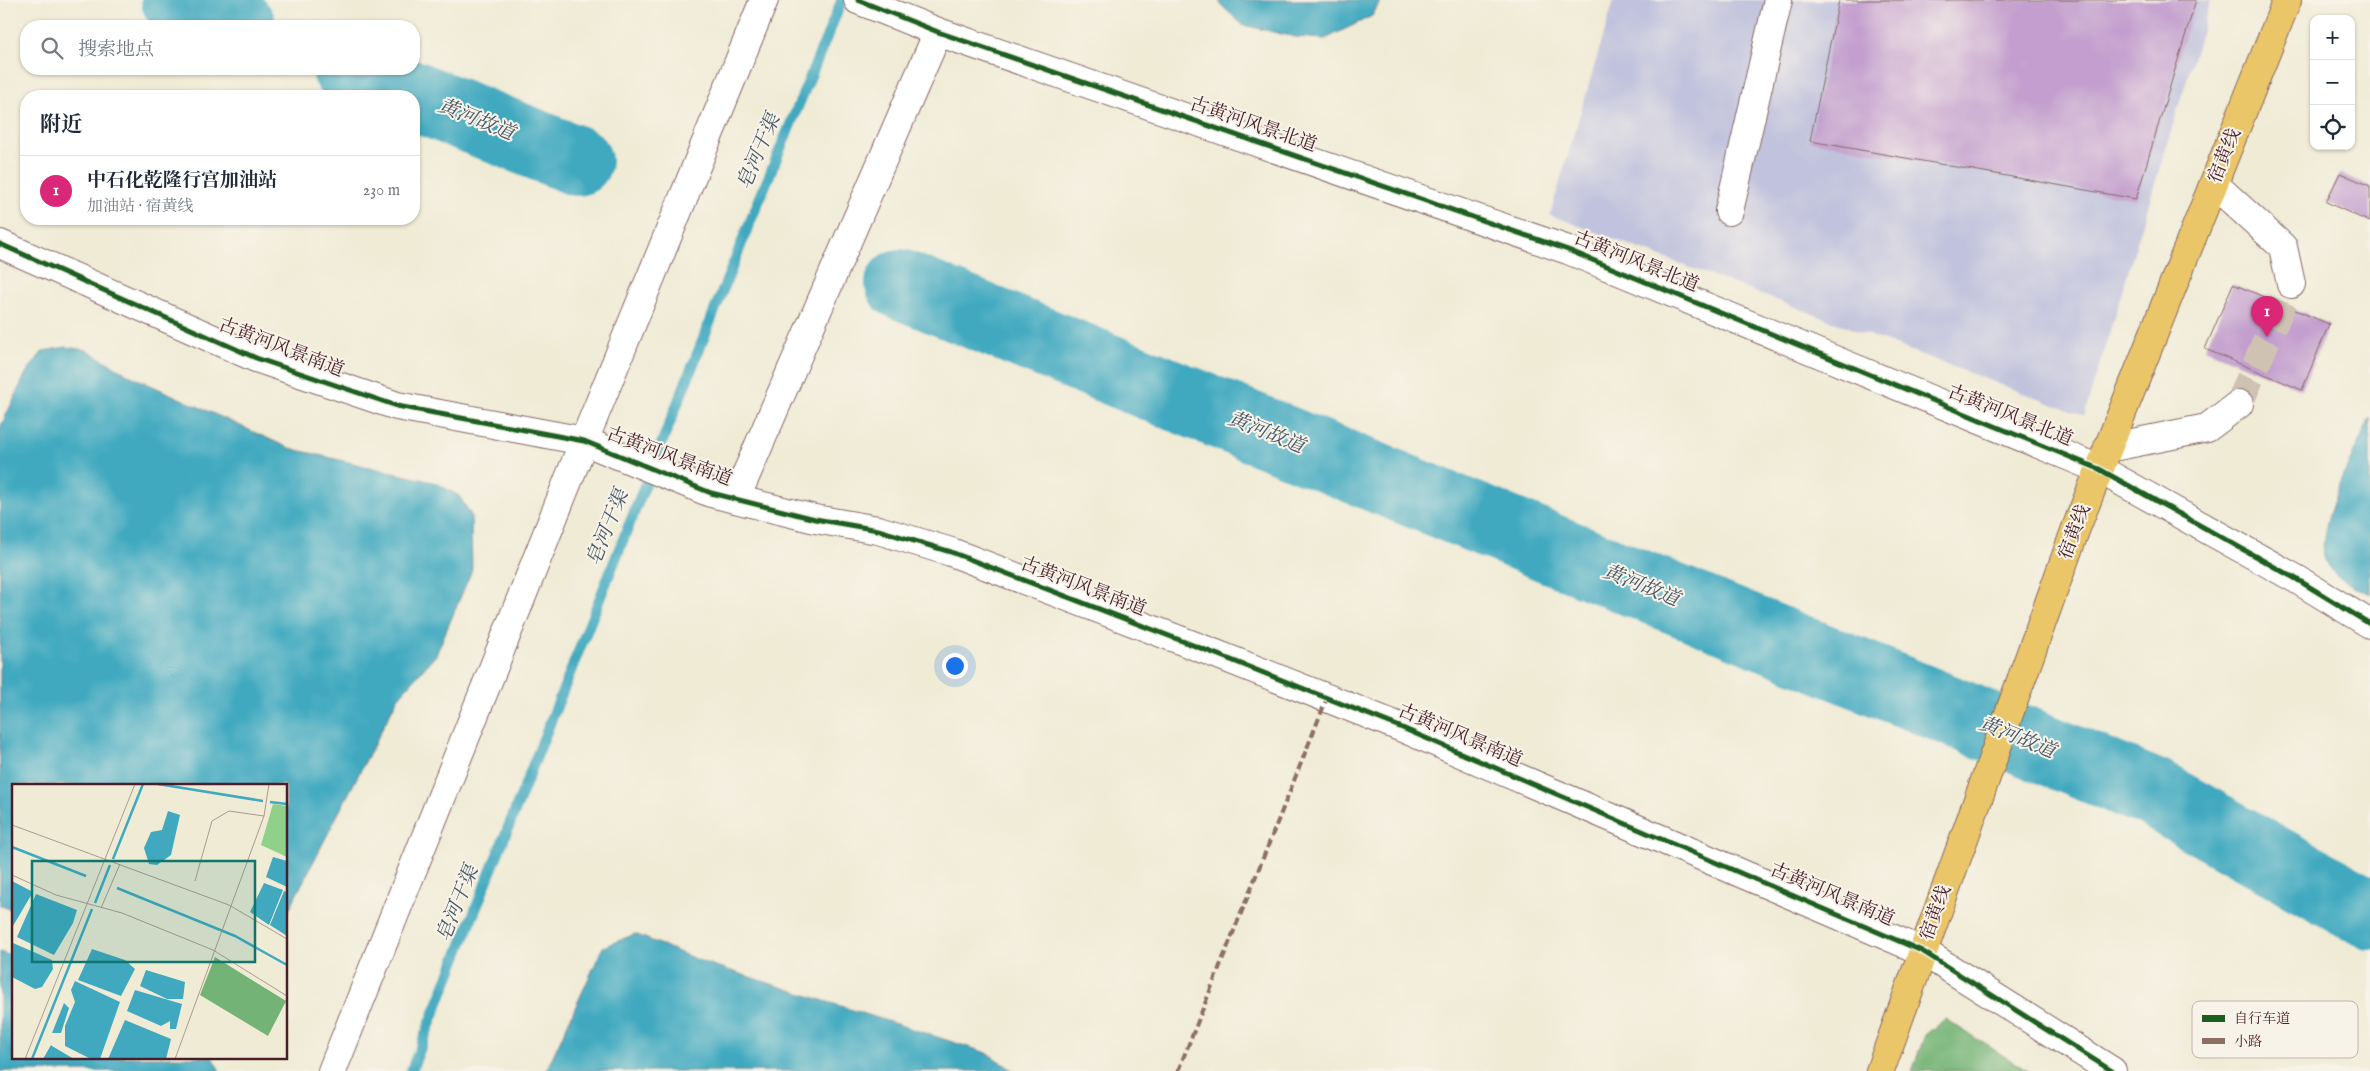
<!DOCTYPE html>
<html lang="zh">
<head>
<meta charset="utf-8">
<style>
	:root { --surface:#fff; --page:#f2f2f3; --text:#1f2937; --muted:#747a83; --line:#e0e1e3; --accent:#db2777 }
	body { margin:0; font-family:"IM FELL English","Noto Serif SC",serif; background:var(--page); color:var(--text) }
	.controls { position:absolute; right:15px; top:15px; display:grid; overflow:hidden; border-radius:10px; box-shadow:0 1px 4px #0004 }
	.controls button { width:45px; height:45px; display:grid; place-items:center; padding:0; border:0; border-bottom:1px solid var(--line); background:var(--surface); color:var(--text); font:25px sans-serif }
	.you { position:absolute; left:954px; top:665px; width:18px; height:18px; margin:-12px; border:4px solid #fff; border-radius:50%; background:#1a73e8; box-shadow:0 0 0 8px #1a73e833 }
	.badge { display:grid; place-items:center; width:32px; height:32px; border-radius:50%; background:var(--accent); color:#fff; font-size:16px; font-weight:700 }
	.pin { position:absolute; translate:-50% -41px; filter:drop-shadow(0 1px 2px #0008) }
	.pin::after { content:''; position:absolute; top:26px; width:18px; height:15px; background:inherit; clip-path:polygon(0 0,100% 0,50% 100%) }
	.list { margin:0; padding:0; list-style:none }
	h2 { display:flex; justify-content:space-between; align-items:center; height:65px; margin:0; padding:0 20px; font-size:21px }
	h2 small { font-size:16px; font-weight:400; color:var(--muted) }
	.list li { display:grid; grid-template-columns:32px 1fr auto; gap:15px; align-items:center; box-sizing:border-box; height:70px; padding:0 20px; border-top:1px solid var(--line) }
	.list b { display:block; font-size:19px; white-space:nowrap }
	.list p { margin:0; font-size:16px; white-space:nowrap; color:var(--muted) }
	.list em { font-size:16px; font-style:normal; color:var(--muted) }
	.icon { flex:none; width:28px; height:28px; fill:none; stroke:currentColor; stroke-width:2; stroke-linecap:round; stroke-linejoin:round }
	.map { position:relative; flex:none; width:2370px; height:1071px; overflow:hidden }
	.search { position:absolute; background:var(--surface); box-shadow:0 1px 4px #0004; left:20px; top:20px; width:400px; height:55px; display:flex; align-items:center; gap:12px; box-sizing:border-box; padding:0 18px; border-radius:20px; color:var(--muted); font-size:19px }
	.panel { position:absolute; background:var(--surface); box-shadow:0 1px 4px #0004; left:20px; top:90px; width:400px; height:135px; border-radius:20px }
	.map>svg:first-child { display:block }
	.industrial { fill:#c1c2dd }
	.forest { fill:#73b375; stroke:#5e6950 }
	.water { fill:#40a9c0; stroke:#456476 }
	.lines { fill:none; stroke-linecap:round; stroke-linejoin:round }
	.stream { stroke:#40a9c0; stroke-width:11 }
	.river { stroke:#40a9c0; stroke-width:70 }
	.building { fill:#c39ece }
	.minor-tunnel { stroke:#cfc2b3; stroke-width:28; stroke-dasharray:28 14; stroke-linecap:butt }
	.minor-casing { stroke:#846666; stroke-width:30 }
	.major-casing { stroke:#846666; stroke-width:30 }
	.minor { stroke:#fff; stroke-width:28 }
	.major { stroke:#ebc669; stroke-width:28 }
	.quiet { stroke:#8d6e63; stroke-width:4; stroke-dasharray:8 4; stroke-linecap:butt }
	.cycleway-casing { stroke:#f7f3e8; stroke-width:8 }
	.cycleway { stroke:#1b5e20; stroke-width:5 }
	.labels { text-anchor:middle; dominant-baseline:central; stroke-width:4; stroke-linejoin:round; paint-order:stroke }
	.street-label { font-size:19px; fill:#4a1f2b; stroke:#f7f3e8 }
	.water-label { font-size:20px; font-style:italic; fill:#465667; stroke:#f7f3e8 }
	.inset-river { fill:none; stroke:#40a9c0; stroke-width:2.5 }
	.inset-road { fill:none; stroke:#ae9991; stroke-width:1 }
	.view { fill:#0f766e; fill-opacity:0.15; stroke:#0f766e; stroke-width:2.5 }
	.inset-edge { fill:none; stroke:#4a1f2b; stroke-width:2.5 }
	.key { fill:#f7f3e8; stroke:#c3b3af; stroke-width:1 }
	.key-label { font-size:14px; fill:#4a1f2b }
</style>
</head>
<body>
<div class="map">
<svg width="2370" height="1071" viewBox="0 0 2370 1071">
	<rect width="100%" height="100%" fill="#f7f3e8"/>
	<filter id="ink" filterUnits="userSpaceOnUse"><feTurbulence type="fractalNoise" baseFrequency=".02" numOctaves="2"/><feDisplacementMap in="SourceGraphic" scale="10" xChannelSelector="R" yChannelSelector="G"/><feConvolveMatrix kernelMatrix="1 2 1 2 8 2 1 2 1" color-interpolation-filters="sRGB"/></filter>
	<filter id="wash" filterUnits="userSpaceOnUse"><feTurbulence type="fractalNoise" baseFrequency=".0096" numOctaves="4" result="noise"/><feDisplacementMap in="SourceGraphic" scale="20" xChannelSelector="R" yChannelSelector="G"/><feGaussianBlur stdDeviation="1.12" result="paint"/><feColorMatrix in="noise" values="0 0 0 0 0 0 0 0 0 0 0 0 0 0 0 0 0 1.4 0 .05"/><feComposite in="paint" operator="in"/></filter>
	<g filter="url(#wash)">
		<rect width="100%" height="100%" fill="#f0ebd5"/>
		<!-- industrial -->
		<polygon class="industrial" points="1614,0 2211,0 2084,416 1550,215"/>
		<!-- forest -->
		<polygon class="forest" points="1945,1019 2028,1071 1912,1071 1925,1035"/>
		<!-- water -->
		<g class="water">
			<polygon points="1219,0 1381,0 1372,16 1325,39 1295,37 1243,25 1221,5"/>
			<polygon points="66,347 86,350 133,377 289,448 437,483 459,496 471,515 472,570 436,655 398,698 286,915 286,785 14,785 14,911 0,905 0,428 26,373 43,351"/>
			<path d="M2370,418V594C2355,586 2331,578 2325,560C2314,528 2356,450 2370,418Z"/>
			<polygon points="635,934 703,962 987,1053 1014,1071 546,1071 603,947"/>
			<polygon points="0,952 14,957 14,1057 212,1057 220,1071 0,1071"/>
		</g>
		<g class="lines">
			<!-- stream -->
			<polyline class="stream" points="411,1071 748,227 842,0"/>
			<!-- river -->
			<g class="river">
				<polyline points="176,0 241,26"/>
				<polyline points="347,69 577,161"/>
				<polyline points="900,284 2155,794 2370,914"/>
			</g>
		</g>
		<g id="blocks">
			<!-- building -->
			<g class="building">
				<polygon points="1839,0 2196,0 2136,199 1810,141"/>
				<polygon points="2340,173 2370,186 2370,222 2326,202"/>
				<polygon points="2233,284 2329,324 2302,390 2205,349"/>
			</g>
		</g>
	</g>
	<g filter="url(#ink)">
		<use href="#blocks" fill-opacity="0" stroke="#846666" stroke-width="1"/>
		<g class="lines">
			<!-- minor-tunnel -->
			<polyline class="minor-tunnel" points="2239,404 2291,284"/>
			<!-- minor casing -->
			<g class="minor-casing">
				<g id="minor">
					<polyline points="858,0 938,32 1568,250 2099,469 2298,580 2370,624"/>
					<polyline points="2214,184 2283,247 2291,284"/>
					<polyline points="1729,211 1778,0"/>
					<polyline points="0,244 256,358 397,406 584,441 711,493 815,519 878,530 951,552 1216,654 1400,727 1922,951 2112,1071"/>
					<polyline points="2108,448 2207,428 2239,404"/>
					<polyline points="736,498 938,32"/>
					<polyline points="332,1071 584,441 764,0"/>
				</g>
			</g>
			<!-- major casing -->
			<g class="major-casing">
				<polyline id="major" points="1880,1071 2076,528 2287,0"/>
			</g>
			<!-- minor -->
			<use href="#minor" class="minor"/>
			<!-- major -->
			<use href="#major" class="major"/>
			<!-- quiet -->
			<polyline class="quiet" points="1178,1071 1327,698"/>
			<!-- cycleway casing -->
			<g class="cycleway-casing">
				<g id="cycleway">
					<polyline points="858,0 938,32 1568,250 2099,469 2298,580 2370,624"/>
					<polyline points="0,244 256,358 397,406 584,441 711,493 815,519 878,530 951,552 1216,654 1400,727 1922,951 2112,1071"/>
				</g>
			</g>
			<!-- cycleway -->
			<use href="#cycleway" class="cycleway"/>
		</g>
	</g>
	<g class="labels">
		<!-- street labels -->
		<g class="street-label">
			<text transform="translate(1253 125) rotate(19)">古黄河风景北道</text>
			<text transform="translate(2225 156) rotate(-68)">宿黄线</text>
			<text transform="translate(1636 262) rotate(22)">古黄河风景北道</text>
			<text transform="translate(281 348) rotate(21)">古黄河风景南道</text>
			<text transform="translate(2010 416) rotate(22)">古黄河风景北道</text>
			<text transform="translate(669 457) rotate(21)">古黄河风景南道</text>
			<text transform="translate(2075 532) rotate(-69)">宿黄线</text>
			<text transform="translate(1083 587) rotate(21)">古黄河风景南道</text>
			<text transform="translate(1460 736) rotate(23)">古黄河风景南道</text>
			<text transform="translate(1832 895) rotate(23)">古黄河风景南道</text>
			<text transform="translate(1936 913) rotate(-70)">宿黄线</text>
		</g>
		<!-- water labels -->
		<g class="water-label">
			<text transform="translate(476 120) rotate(22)">黄河故道</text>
			<text transform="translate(759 152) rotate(-67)">皂河干渠</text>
			<text transform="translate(1266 433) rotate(22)">黄河故道</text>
			<text transform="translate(608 528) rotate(-68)">皂河干渠</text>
			<text transform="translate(1641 586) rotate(22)">黄河故道</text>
			<text transform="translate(2017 738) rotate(22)">黄河故道</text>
			<text transform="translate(458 904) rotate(-68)">皂河干渠</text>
		</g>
	</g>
	<!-- overview -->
	<g transform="translate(12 784)">
		<rect width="275" height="275" fill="#f0ebd5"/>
		<path d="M261,20L275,22V73L249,61Z" fill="#8fd189"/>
		<path d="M203,173L274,217L256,252L188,211Z" fill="#73b375"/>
		<path d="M156,27L168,31L159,71L145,81L137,80L132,64L139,48L150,46ZM261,73L275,77V103L254,93ZM0,97L21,108L1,142H0ZM252,99L271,106L257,141L238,128ZM272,107L275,108V152L258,141ZM24,110L65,126L61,139L42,171L5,153ZM1,159L40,176L41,185L30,203L23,205L0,193ZM80,165L113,176L123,185L109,212L66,196ZM134,186L173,198L171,215H155L128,202ZM63,197L108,218L88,275H79L53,262V242L63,218L59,206ZM123,206L170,220L164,245H158V237L149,242L115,227ZM52,219L57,224L49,249H40ZM113,236L159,255L154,275H96ZM39,261L40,262L62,275H31Z" fill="#40a9c0"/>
		<path class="inset-river" d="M146,0L251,17M258,18L275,20M0,63L74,92M101,75L131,0M105,104L223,152L275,181M83,119L98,81M20,275L80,125"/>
		<path class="inset-road" d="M0,41L217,121L275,155M0,91L44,111L110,129L201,166L275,212M183,97L200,37L217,27L252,32M89,124L108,80M13,275L123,0M163,275L252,32L257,0"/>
		<path class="view" d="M20,77H243V178H20Z"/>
		<rect width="275" height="275" class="inset-edge"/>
	</g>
	<!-- legend -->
	<rect x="2192" y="1001" width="166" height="57" rx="8" class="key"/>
	<rect x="2202" y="1015" width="23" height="7" fill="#1b5e20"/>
	<rect x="2202" y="1038" width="23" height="6" fill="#8d6e63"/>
	<g class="key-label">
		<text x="2234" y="1023">自行车道</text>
		<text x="2234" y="1046">小路</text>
	</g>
</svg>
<div class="controls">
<button>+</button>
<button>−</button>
<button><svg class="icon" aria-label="locate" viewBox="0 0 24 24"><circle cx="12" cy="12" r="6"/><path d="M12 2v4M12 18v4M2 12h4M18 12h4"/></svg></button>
</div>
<div class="you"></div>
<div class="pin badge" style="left:2267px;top:337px">1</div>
<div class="search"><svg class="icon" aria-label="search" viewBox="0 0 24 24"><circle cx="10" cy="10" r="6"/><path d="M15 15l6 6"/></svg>搜索地点</div>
<section class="panel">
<h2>附近<small></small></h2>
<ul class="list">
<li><span class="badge">1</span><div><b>中石化乾隆行宫加油站</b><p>加油站 · 宿黄线</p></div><em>230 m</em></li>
</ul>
</section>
</div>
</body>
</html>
